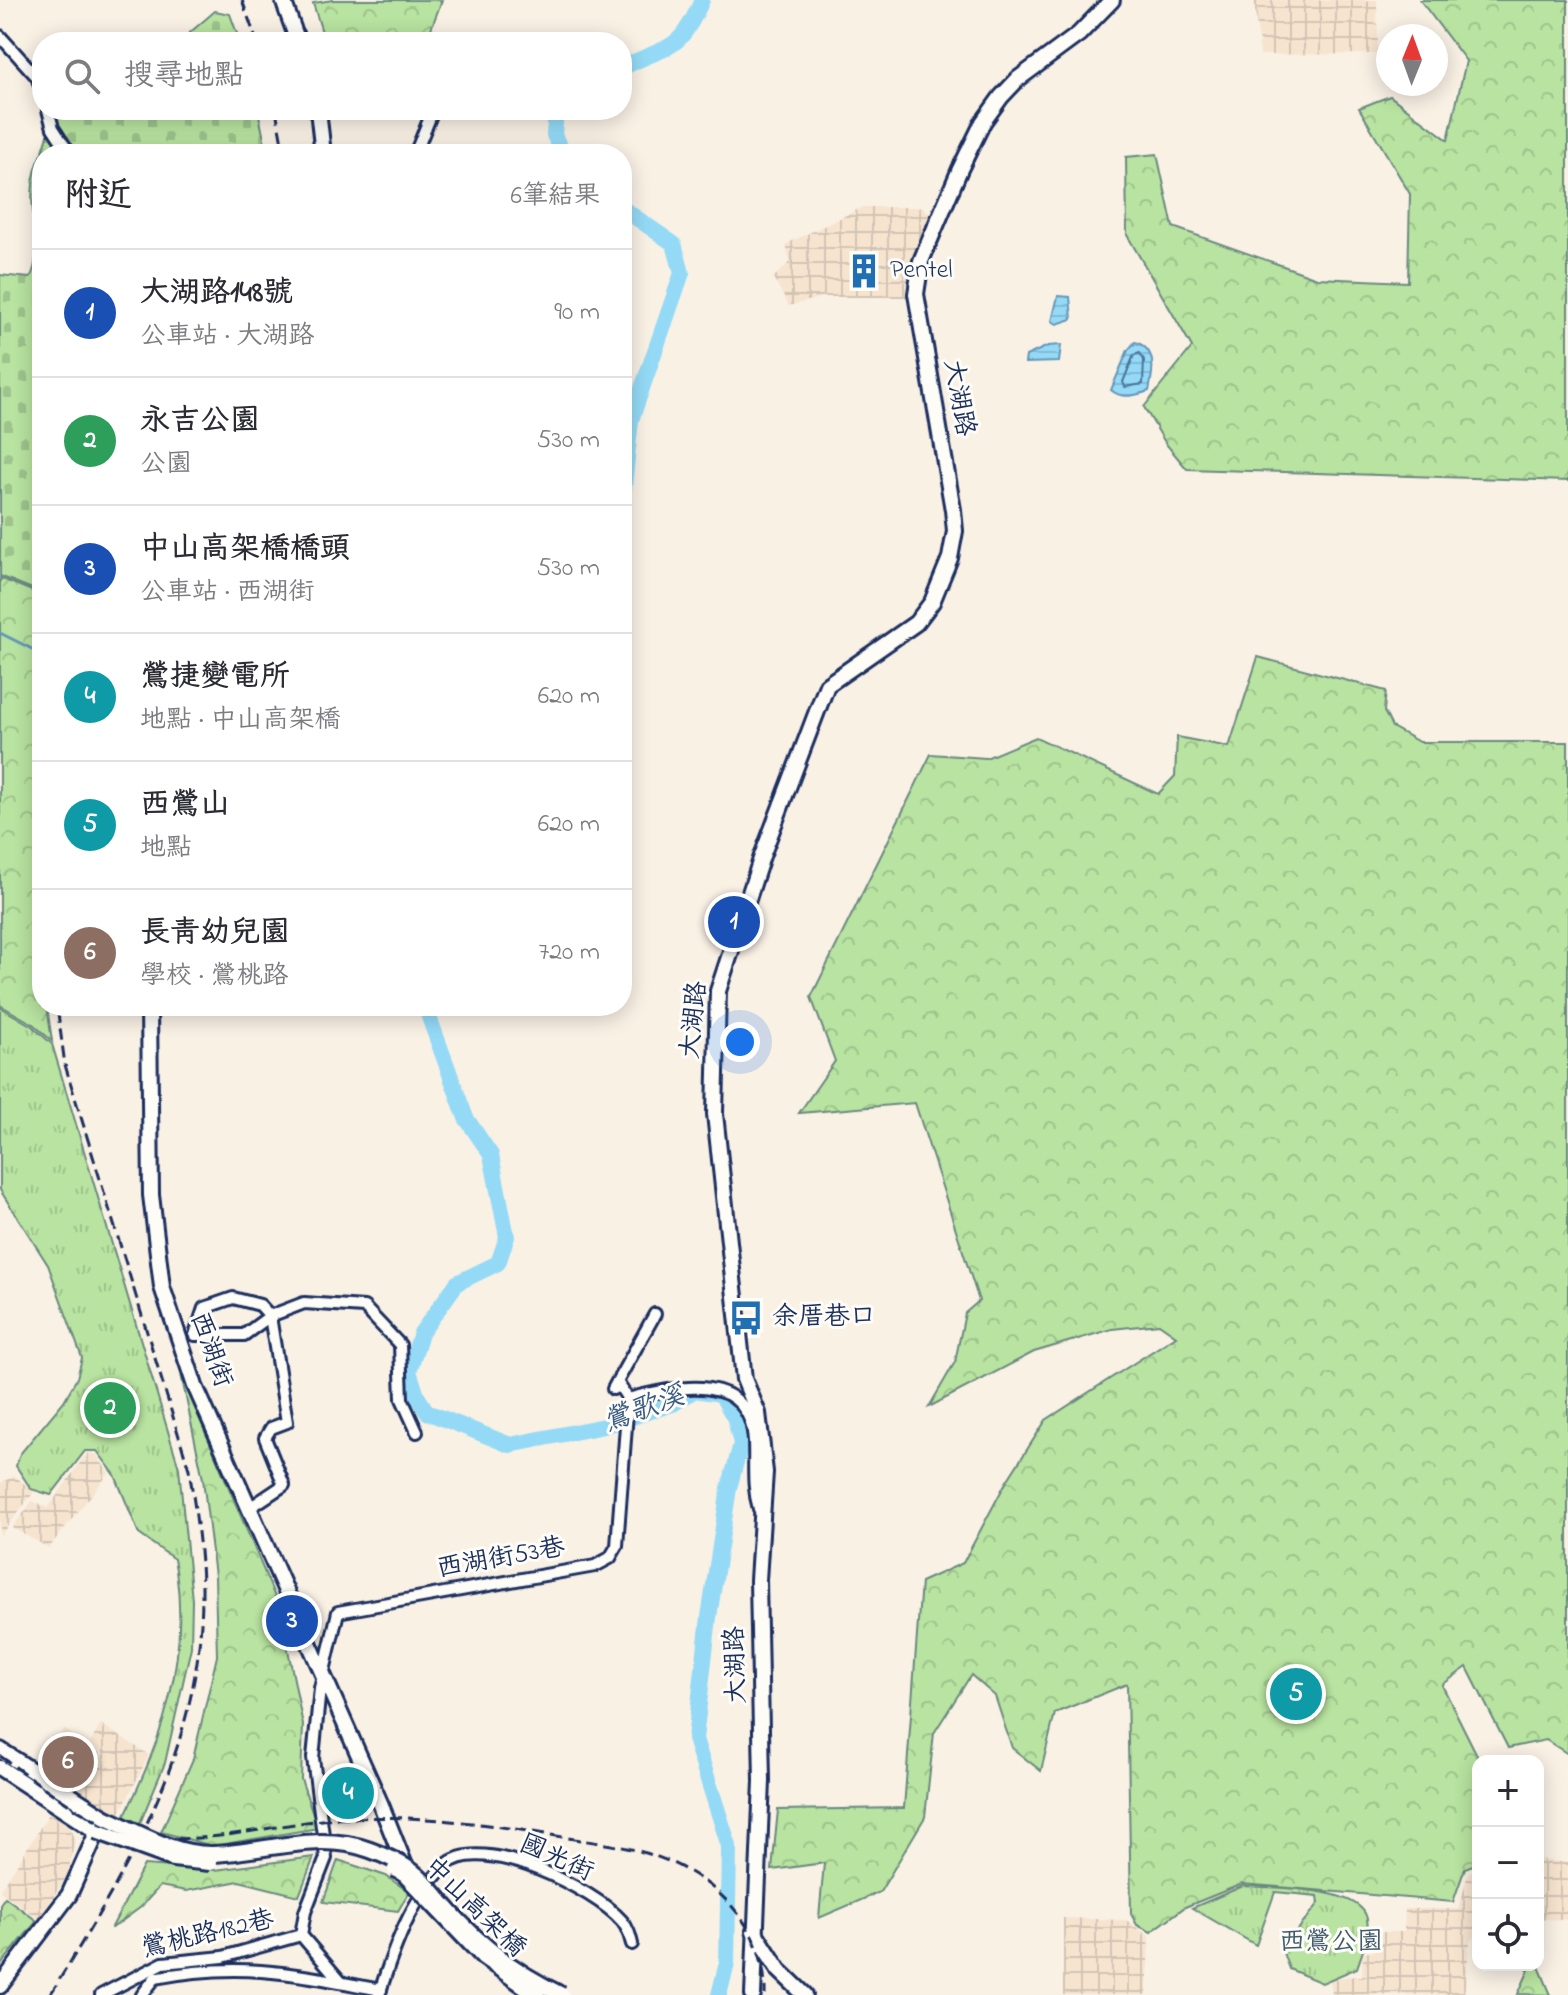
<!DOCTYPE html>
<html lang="zh-TW">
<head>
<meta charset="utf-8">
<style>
	:root { --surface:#fff; --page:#f2f2f3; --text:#2b2b33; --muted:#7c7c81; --line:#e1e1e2; --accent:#b45309 }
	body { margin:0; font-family:"Indie Flower","LXGW WenKai TC",sans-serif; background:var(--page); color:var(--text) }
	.controls { position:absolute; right:24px; bottom:24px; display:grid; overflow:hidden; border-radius:16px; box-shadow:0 4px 20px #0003 }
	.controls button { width:72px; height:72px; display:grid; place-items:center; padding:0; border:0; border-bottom:2px solid var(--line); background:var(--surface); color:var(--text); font:40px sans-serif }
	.compass { position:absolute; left:1376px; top:24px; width:72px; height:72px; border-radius:50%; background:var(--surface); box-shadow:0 4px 20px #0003; rotate:1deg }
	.you { position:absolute; left:740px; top:1042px; width:28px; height:28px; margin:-20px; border:6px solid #fff; border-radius:50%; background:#1a73e8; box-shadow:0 0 0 12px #1a73e833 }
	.badge { display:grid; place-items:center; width:52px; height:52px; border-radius:50%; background:var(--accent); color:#fff; font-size:26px; font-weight:700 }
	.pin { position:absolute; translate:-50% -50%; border:4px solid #fff; box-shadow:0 2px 8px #0006 }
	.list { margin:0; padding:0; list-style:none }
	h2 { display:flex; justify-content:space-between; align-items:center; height:104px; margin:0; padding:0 32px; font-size:34px }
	h2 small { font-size:26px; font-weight:400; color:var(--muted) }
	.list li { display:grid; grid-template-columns:52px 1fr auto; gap:24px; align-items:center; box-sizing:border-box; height:128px; padding:0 32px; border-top:2px solid var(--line) }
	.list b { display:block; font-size:30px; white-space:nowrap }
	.list p { margin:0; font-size:26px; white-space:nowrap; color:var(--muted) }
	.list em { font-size:26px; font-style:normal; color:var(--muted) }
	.icon { flex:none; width:44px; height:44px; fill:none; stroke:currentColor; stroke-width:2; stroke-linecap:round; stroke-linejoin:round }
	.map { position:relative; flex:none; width:1568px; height:1995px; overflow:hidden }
	.search { position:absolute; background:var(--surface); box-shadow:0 4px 20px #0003; left:32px; top:32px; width:600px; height:88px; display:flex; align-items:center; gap:20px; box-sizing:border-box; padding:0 28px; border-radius:32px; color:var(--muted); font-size:30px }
	.panel { position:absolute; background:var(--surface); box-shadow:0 4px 20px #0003; left:32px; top:144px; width:600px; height:872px; border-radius:32px }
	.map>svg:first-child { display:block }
	.built { fill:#f6e4cf }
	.industrial { fill:url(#industrial-grid) }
	.forest { fill:url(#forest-crowns); stroke:#6a897f; stroke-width:2 }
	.cemetery { fill:url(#cemetery-stones); stroke:#6a897f; stroke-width:2 }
	.park { fill:url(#park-tufts); stroke:#6a897f; stroke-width:2 }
	.water { fill:url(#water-rules); stroke:#6496b9; stroke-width:2 }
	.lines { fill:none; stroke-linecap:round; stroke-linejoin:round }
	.shore { stroke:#4b739b; stroke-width:2 }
	.stream { stroke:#6496b9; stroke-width:3 }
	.river { stroke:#94daf6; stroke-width:16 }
	.street-casing { stroke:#1b2f5e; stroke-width:16 }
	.secondary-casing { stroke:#1b2f5e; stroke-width:20 }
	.street { stroke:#fdfcf7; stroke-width:10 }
	.secondary { stroke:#fdfcf7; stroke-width:14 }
	.rail { stroke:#1b2f5e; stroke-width:3; stroke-dasharray:12 6; stroke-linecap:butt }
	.secondary-bridge-casing { stroke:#1b2f5e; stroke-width:20; stroke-linecap:butt }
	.secondary-bridge { stroke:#fdfcf7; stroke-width:14 }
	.labels { text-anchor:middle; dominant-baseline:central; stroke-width:6; stroke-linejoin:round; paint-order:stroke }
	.poi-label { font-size:26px; fill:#1b2f5e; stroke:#fdfcf7; text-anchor:start }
	.street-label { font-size:26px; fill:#1b2f5e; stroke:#fdfcf7 }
	.park-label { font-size:26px; fill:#425c6e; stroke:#fdfcf7 }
	.water-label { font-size:28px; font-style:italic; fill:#395a84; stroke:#fdfcf7 }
</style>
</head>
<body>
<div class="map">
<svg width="1568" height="1995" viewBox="0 0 1568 1995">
	<defs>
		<pattern id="industrial-grid" width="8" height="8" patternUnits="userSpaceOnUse" patternTransform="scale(2)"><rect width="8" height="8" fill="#f6e4cf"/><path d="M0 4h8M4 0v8" fill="none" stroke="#d2c4b4"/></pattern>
		<pattern id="forest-crowns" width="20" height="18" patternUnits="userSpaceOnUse" patternTransform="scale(2)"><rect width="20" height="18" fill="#b8e3a0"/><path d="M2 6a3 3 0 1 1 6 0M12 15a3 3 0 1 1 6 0" fill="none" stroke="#9ec38c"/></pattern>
		<pattern id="cemetery-stones" width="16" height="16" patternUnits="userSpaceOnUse" patternTransform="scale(2)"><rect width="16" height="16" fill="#b8e3a0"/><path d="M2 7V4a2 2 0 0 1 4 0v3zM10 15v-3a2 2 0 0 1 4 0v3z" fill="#9ec38c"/></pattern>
		<pattern id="park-tufts" width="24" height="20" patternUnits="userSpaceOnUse" patternTransform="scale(2)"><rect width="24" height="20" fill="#b8e3a0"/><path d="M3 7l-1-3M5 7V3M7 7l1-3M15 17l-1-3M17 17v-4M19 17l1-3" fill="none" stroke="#9ec38c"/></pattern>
		<pattern id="water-rules" width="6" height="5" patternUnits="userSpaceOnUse" patternTransform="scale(2)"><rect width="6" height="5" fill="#94daf6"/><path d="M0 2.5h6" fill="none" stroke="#7fbbd5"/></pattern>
	</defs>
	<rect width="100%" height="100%" fill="#faf1e5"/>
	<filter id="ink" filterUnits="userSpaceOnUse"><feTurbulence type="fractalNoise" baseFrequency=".0125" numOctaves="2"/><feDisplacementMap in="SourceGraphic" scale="16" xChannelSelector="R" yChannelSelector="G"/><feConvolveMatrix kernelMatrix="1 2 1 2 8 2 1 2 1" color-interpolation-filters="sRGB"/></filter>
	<g filter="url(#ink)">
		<!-- built -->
		<polygon class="built" points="64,1729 101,1753 73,1795 36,1772"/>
		<!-- industrial -->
		<g class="industrial">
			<polygon points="1254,0 1377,0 1378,54 1260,55"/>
			<polygon points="863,207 922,207 930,214 911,297 823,297 789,306 773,278 790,262 786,244"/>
			<polygon points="87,1453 96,1454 109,1473 49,1548 12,1528 32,1501 48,1508"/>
			<polygon points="15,1476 34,1492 0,1536 0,1483"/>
			<polygon points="101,1724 149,1755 117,1819 75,1796 104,1753 90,1743"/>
			<polygon points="52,1809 66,1817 75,1839 68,1874 39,1919 0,1891"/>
			<polygon points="1538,1859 1568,1863 1568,1920 1538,1919"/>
			<polygon points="1478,1869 1478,1935 1470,1941 1464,1995 1332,1994 1330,1978 1362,1976 1363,1953 1374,1951 1375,1932 1404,1932 1405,1909 1459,1909 1468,1873"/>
			<polygon points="1063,1918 1126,1920 1149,1936 1147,1995 1063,1995"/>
		</g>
		<!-- forest -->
		<g class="forest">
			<polygon points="333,0 442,0 426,42 325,42 313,3"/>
			<polygon points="1420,0 1568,0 1568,481 1187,469 1166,444 1144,407 1192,347 1127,235 1126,157 1157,154 1173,227 1317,278 1408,282 1410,194 1359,108 1390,96 1448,140 1466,61"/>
			<polygon points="0,578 42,595 42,882 38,936 42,1006 47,1006 52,1041 33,1024 0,1005"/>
			<polygon points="1258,657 1386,691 1384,711 1392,727 1419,742 1568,742 1568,1754 1546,1740 1508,1748 1467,1667 1442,1685 1480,1761 1478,1863 1465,1868 1453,1902 1242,1884 1185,1907 1151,1932 1137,1925 1131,1914 1127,1684 1055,1713 1041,1771 1012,1748 995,1696 971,1675 934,1733 925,1817 880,1892 819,1918 824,1863 772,1870 778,1810 904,1808 921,1582 963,1563 1005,1484 1046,1420 1176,1336 1159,1324 1112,1329 1034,1352 929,1407 955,1362 965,1313 979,1301 915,1103 799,1113 835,1061 811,997 931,754 986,758 1036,737 1158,794 1175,776 1177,737 1229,747"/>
			<polygon points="181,1374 280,1609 303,1725 301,1779 318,1828 213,1846 161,1832 193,1759 217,1656 215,1576 203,1479"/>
			<polygon points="314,1857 299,1896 239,1881 186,1891 160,1886 141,1907 111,1929 144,1865 215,1870"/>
			<polygon points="338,1860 386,1876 409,1892 398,1911 323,1902"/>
			<polygon points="5,1897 37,1921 0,1966 0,1904"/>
			<polygon points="1538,1964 1551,1995 1518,1994 1529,1970 1524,1965"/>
		</g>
		<!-- cemetery -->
		<g class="cemetery">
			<polygon points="215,11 230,14 240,42 179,42"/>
			<polygon points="56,110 258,110 267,154 42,154"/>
			<path d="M42,154V593L0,576V275L30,278C48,247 18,199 42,154Z"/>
		</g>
		<!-- park -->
		<g class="park">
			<path d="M0,1007L32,1026L52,1044L179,1468L192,1600L191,1647L165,1763L140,1823L124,1817C163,1739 189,1658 176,1570L174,1559L139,1534L115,1475L97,1451H85L51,1495L31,1489L16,1466L20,1454L64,1401L77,1378L82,1358L48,1265L0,1190Z"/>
			<path d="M1243,1886C1270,1888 1361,1886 1367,1919C1370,1935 1362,1953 1357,1968L1322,1983L1289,1969L1282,1950L1319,1903L1318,1896L1275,1892L1256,1945L1192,1908Z"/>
		</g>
		<!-- water -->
		<g class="water">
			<polygon points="1058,296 1070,297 1072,319 1057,324 1052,321"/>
			<path d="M1135,342C1158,349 1153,372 1149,391C1137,395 1122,400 1111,390L1128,350Z"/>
			<polygon points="1061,345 1059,362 1025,363 1026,356 1048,346"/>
		</g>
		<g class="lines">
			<!-- shore -->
			<polygon class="shore" points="1140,353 1144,360 1143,384 1125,387 1123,382 1134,355"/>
			<!-- stream -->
			<polyline class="stream" points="0,633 42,654"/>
			<!-- river -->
			<g class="river">
				<path d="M622,68C670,43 678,55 702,0"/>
				<polyline points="556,110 554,135 563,154"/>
				<polyline points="622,208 674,244 682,273 631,420 622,505"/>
				<polyline points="425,1006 466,1118 491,1155 507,1237 498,1263 457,1283 421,1333 409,1371 417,1396 427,1412 510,1445 604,1426 673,1404 695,1390 721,1394 735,1419 741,1444 729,1488 709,1617 695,1739 729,1846 727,1963 719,1995"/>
			</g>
			<!-- street casing -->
			<g class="street-casing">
				<g id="street">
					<polyline points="0,36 37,77 42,90"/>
					<polyline points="48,110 53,128 70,154"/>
					<polyline points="415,154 433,110"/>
					<polyline points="613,1389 655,1314"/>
					<path d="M628,1399C676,1386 751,1370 754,1442C755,1466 752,1486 759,1509"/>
					<polyline points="248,1509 284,1485 265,1438 271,1428 287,1422 270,1316 260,1305 233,1298 204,1308 195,1335 244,1335 270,1316 304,1303 364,1307 400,1345 402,1399 417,1432"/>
					<polyline points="301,1935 341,1982"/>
					<polyline points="101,1995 163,1963 223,1957 301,1935 305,1912 326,1858 313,1758 320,1688 338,1612 595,1566 610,1558 617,1546 628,1399 617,1382"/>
					<path d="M142,1995L155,1978C242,1961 296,1974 381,1990"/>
					<path d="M379,1995C393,1950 411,1898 446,1865C482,1832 595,1890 622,1921C628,1928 630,1936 632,1944"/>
				</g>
			</g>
			<!-- secondary casing -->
			<g class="secondary-casing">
				<g id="secondary">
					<polyline points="283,0 298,42"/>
					<polyline points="318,110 323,154"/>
					<polyline points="149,1006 151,1195 162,1287 195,1386 381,1805 404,1863 403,1873"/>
					<polyline points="0,1750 104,1817 69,1895 0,1986"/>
					<polyline points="0,1768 96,1831"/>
					<polyline points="754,1931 779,1970 805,1995"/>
					<polyline points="753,1995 762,1781 758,1580 765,1472 758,1413 744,1379 715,1114 718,991 762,856 827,685 916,623 932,602 950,558 955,531 953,510 916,294 921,261 960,169 983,122 1001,97 1018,79 1079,34 1112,0"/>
				</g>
			</g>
			<!-- street -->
			<use href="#street" class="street"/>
			<!-- secondary -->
			<use href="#secondary" class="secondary"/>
			<!-- rail -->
			<g class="rail">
				<polyline points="242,0 257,42"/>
				<polyline points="276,110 284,154"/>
				<path d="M0,1756C41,1784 86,1824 136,1835C201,1848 270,1824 334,1819C409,1814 478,1822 551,1835C582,1841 616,1844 646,1853C711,1873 767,1924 765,1995"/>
				<path d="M50,1995C131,1863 204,1745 202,1584C201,1546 195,1508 189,1469L65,1065L57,1006"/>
			</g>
			<!-- secondary-bridge casing -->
			<g class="secondary-bridge-casing">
				<g id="secondary-bridge">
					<path d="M104,1817C138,1832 174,1855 213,1854C266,1852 317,1831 370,1850C426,1870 425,1887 463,1925C491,1954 526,1978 562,1995"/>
					<polyline points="96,1831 173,1859 210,1863"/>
					<polyline points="395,1869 403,1873 483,1957 537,1995"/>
				</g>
			</g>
			<!-- secondary-bridge -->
			<use href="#secondary-bridge" class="secondary-bridge"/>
		</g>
	</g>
	<!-- icons -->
	<defs>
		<g id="building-bare" transform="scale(2.76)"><path d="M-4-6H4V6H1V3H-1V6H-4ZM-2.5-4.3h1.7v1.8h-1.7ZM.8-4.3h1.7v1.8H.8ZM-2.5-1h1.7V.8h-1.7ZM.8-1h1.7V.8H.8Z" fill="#1f6fb2" stroke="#fdfcf7" stroke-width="2.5" paint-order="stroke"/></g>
		<g id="bus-bare" transform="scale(2.76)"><path d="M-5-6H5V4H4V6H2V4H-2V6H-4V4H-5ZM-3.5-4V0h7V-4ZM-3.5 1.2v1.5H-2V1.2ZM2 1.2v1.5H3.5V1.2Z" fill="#1f6fb2" stroke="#fdfcf7" stroke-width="2.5" paint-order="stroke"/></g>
	</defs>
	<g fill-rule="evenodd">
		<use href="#building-bare" x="864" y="271"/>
		<use href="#bus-bare" x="746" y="1318"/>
	</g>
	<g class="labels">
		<!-- poi labels -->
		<g class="poi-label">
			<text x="890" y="271">Pentel</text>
			<text x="772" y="1318">余厝巷口</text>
		</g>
		<!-- street labels -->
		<g class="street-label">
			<text transform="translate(958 398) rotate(80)">大湖路</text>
			<text transform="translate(695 1020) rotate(-84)">大湖路</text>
			<text transform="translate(210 1350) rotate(70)">西湖街</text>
			<text transform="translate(501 1559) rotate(-10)">西湖街53巷</text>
			<text transform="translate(737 1665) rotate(-92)">大湖路</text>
			<text transform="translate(556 1859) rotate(24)">國光街</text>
			<text transform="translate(474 1908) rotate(44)">中山高架橋</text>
			<text transform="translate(208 1935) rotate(-13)">鶯桃路182巷</text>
		</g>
		<!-- park labels -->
		<g class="park-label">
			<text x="1331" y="1943">西鶯公園</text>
		</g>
		<!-- water labels -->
		<g class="water-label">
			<text transform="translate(644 1410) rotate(-20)">鶯歌溪</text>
		</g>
	</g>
</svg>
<div class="controls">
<button>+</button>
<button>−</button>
<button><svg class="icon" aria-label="locate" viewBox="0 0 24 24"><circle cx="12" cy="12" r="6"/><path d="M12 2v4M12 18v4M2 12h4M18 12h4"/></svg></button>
</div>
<svg class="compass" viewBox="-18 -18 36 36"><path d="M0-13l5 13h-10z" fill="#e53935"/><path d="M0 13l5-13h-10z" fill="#7c7c81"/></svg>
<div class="you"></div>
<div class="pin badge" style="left:734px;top:922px;background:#1a4fb4">1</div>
<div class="pin badge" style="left:110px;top:1408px;background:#2e9e5b">2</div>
<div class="pin badge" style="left:292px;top:1621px;background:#1a4fb4">3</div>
<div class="pin badge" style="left:348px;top:1793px;background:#0f9aa8">4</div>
<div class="pin badge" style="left:1296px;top:1694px;background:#0f9aa8">5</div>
<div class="pin badge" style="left:68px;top:1762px;background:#8d6e63">6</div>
<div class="search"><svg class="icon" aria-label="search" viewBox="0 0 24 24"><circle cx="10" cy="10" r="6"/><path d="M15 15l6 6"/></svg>搜尋地點</div>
<section class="panel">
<h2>附近<small>6筆結果</small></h2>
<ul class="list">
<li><span class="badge" style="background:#1a4fb4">1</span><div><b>大湖路148號</b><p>公車站 · 大湖路</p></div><em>90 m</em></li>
<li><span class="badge" style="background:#2e9e5b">2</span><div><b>永吉公園</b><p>公園</p></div><em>530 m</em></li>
<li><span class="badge" style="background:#1a4fb4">3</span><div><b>中山高架橋橋頭</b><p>公車站 · 西湖街</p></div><em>530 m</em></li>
<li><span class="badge" style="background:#0f9aa8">4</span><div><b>鶯捷變電所</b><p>地點 · 中山高架橋</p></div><em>620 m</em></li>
<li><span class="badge" style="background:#0f9aa8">5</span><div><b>西鶯山</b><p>地點</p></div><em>620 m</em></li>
<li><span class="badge" style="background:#8d6e63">6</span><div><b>長青幼兒園</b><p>學校 · 鶯桃路</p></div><em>720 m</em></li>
</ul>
</section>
</div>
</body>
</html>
